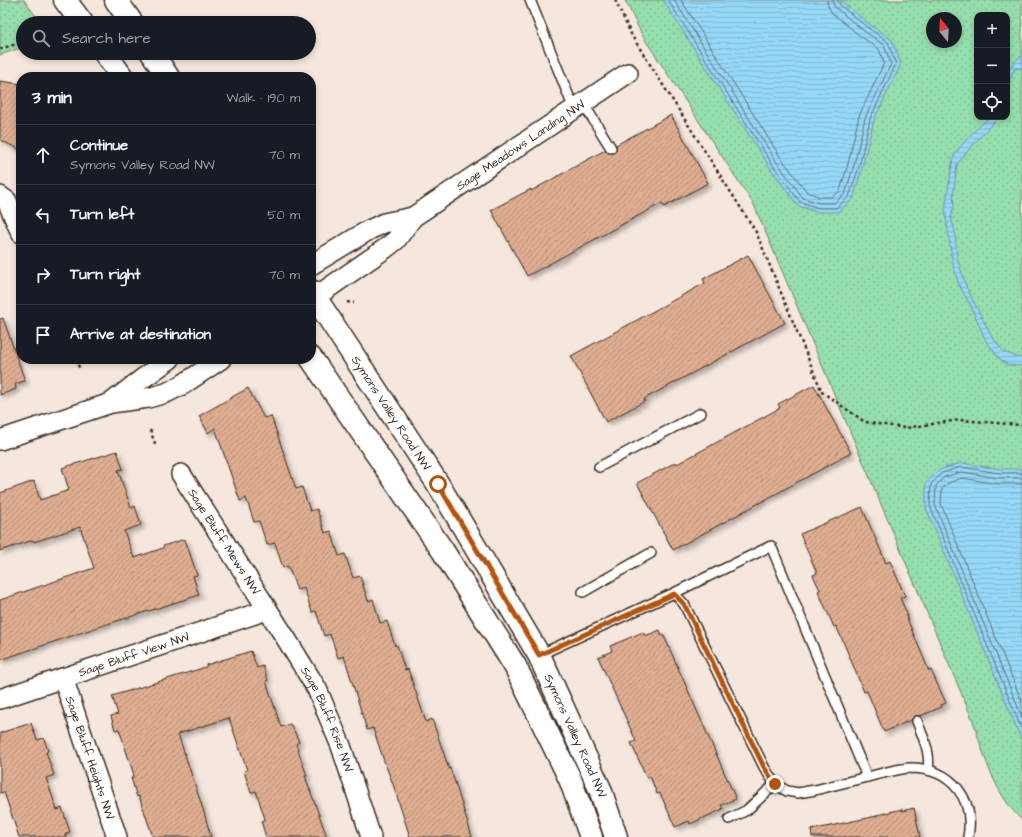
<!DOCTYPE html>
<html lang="en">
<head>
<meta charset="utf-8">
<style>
	:root { --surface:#171b24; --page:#20242c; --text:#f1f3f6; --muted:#9ea1a6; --line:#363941 }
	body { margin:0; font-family:"Architects Daughter",sans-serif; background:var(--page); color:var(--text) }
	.controls { position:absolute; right:12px; top:12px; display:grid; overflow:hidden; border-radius:8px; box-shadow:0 2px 6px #0003 }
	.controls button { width:36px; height:36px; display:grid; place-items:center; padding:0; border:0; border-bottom:1px solid var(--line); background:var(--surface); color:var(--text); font:20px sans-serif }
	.compass { position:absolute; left:926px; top:12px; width:36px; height:36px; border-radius:50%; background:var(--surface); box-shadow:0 2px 6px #0003; rotate:342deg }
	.stop { position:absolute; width:12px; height:12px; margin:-9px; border:3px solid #b45309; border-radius:50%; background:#fff }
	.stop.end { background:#b45309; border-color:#fff; box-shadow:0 1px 4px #0008 }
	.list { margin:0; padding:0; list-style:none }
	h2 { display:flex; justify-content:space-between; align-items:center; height:52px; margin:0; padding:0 16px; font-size:17px }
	h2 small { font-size:13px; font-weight:400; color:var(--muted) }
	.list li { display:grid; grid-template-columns:26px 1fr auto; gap:12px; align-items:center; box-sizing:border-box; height:60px; padding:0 16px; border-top:1px solid var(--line) }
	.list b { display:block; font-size:15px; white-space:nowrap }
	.list p { margin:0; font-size:13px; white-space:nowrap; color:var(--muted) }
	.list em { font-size:13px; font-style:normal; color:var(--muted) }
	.icon { flex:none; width:22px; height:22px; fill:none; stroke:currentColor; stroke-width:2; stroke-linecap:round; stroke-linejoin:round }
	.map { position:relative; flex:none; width:1022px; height:837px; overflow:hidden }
	.search { position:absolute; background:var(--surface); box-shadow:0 2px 6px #0003; left:16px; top:16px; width:300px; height:44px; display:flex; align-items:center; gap:10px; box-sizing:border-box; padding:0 14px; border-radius:22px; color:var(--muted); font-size:15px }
	.panel { position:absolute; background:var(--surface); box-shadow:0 2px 6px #0003; left:16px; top:72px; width:300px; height:292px; border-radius:16px }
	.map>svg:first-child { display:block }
	.grass { fill:url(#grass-dots); stroke:#688466; fill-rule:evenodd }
	.water { fill:url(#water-rules); stroke:#7292a1 }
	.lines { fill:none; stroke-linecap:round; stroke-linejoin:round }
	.shore { stroke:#5f7075; stroke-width:1 }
	.building { fill:url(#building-hatch); stroke:#3b2a1e; filter:url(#shadow) }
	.service-casing { stroke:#3b2a1e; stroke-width:12 }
	.minor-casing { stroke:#3b2a1e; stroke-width:22 }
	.secondary-casing { stroke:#3b2a1e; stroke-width:25 }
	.path { stroke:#3b2a1e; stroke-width:2.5; stroke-dasharray:3 3; stroke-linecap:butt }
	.service { stroke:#fff; stroke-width:9 }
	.minor { stroke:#fff; stroke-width:19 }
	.secondary { stroke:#fff; stroke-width:22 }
	.route { stroke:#b45309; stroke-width:5 }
	.labels { text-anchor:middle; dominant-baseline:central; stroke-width:3; stroke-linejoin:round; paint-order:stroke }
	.street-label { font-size:12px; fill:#3b2a1e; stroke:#fff }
</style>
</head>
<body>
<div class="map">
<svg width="1022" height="837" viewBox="0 0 1022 837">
	<defs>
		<pattern id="grass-dots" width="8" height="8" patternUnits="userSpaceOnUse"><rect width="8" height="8" fill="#95dead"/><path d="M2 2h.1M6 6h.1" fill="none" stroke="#81bf94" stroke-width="1.8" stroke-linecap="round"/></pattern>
		<pattern id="water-rules" width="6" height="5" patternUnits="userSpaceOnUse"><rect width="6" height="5" fill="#96d8f8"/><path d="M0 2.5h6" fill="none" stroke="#82bad4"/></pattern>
		<pattern id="building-hatch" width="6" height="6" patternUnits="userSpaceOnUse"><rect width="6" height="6" fill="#dfae91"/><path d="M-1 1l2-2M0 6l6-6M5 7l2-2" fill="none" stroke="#b68e76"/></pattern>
		<filter id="shadow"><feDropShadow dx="3.5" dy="3.5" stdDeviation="2" flood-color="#0004"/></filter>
	</defs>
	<rect width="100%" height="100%" fill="#f5e7de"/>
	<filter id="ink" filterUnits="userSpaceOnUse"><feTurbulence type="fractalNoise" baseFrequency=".025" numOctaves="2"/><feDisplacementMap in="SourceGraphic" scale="8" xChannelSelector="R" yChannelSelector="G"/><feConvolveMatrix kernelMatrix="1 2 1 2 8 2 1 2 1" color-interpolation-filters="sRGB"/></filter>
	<g filter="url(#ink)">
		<!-- grass -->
		<g class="grass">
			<polygon points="0,0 24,0 41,23 23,23 23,47 0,55"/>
			<path d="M625,0H1022V820C995,795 984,756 973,721L754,205L642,35ZM977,15H1007V117H977ZM932,18H956V42H932Z"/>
		</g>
		<!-- water -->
		<g class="water">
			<polygon points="663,0 840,0 869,24 892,40 901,64 874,120 862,168 853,199 838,212 818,212 798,206 769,166"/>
			<path d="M1022,56V68L1014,69L1007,88C1007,72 1008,66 1022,56Z"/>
			<path d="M990,117H997L995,121L978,139L957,164L953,197L954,205L951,218L955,232L957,258L967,289L992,337L1004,352L1019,358L1022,357V366L1008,365L999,358L986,341L971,306L959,285L953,265L945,210L953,158C962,142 976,129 990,117Z"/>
			<polygon points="961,463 1000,469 1022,469 1022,741 926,508 926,483 939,470"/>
		</g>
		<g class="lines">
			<!-- shore -->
			<g class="shore">
				<polyline points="668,0 772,164 800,202 819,208 836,208 849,197 859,167 870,119 896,64 888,42 867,27 840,5 838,0"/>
				<polyline points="674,0 776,161 803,198 819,203 834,203 845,194 854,165 865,118 891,64 884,45 864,31 836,8 833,4 833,0"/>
				<polyline points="681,0 781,158 807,192 820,197 832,197 840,191 848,164 859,116 884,63 879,49 860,36 832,13 828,6 827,0"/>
				<polyline points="1022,473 999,473 961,467 942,473 931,484 930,506 1022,730"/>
				<polyline points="1022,478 999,478 962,472 944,477 936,486 935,505 1022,717"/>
				<polyline points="1022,484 998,484 962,478 948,483 942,489 941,504 1022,702"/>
			</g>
		</g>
		<!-- building -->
		<g class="building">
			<polygon points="0,81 21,84 21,150 0,140"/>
			<polygon points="671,115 708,183 664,207 662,203 527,276 491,210 531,189 531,191 605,150 609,153 614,153 616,150 616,145"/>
			<polygon points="748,255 785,323 644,399 645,401 606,422 571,356 705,283 703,279"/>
			<polygon points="3,318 25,381 15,384 16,389 0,395 0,319"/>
			<polygon points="814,385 851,453 673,550 637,483 676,462 677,464 780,408 778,404"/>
			<polygon points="248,388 264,418 271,416 296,489 302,487 310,511 317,509 325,533 331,531 339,556 345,554 353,578 360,576 368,601 373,599 380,623 387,621 395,646 397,645 405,670 408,669 426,722 432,719 449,769 450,768 455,782 472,837 410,837 393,784 384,761 373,728 367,730 344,656 338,658 330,634 324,636 316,611 312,612 304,588 297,590 288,566 283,568 275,543 267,545 259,521 254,522 246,498 240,501 215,428 208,433 199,416"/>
			<polygon points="117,451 123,469 118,470 131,508 135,506 141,525 124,531 134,558 163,548 163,546 185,539 197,575 193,576 199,595 98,627 0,660 0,600 94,568 80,527 34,542 33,540 0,551 0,493 34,481 40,500 69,490 62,468"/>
			<polygon points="862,507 886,563 890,561 905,596 900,598 908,616 906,616 929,671 931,670 946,703 941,705 942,707 920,716 915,716 911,720 884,732 867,691 864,692 843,641 836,626 834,627 818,591 820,590 813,575 817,573 800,534"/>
			<polygon points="660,630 662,636 664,636 736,799 721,805 723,809 690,824 689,821 675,827 660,793 657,794 650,776 647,778 631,743 636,741 598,657 612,651 610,646 643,632 645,636"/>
			<polygon points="251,651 257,668 263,666 268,680 266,681 281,727 290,724 291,726 292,726 299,742 296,744 307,776 305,776 327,837 266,837 261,821 265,819 256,791 251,793 244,771 247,770 229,718 178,734 203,809 211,837 153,837 139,796 137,797 131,778 133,778 133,776 134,775 119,729 115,730 111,716 118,714 112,696 206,667 206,665"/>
			<polygon points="31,723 37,740 44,738 48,751 46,752 54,775 46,778 57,810 62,808 70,832 65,834 66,837 19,837 4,792 0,793 0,733"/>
			<polygon points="914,808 920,837 812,837 811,830 877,816 877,815 902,809 902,811"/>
		</g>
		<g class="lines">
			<!-- service casing -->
			<g class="service-casing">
				<g id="service">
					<polyline points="530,0 574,109"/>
					<polyline points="583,103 611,148"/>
					<polyline points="599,467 701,413"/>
					<polyline points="583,592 651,553"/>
					<polyline points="539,655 674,593 771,546 867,777 815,790 798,793 787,791 775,784 764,767 684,604 674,593"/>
					<path d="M917,721C923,738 931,752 928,770"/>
					<path d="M867,777C881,774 898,768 912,768C952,769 975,799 968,837"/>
					<polyline points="729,819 747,810 775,784"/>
				</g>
			</g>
			<!-- minor casing -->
			<g class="minor-casing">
				<g id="minor">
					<polyline points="0,196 7,201 21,233"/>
					<polyline points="311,265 369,230 384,223 413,217"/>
					<path id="s1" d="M311,300L386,248L396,240L413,217L628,73"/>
					<polyline points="112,402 142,379 170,359"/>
					<polyline points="0,440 111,403 148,398 166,393 182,385 221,359"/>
					<path id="s2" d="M181,474L287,640L317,689L341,746L371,837"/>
					<path id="s3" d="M63,678L117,837"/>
					<path id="s4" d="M0,699L267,610"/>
				</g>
			</g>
			<!-- secondary casing -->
			<g class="secondary-casing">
				<g id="secondary">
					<polyline points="65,0 82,23"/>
					<polyline points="116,0 132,23"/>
					<polyline points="105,53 122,77"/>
					<polyline points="152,53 168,77"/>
					<path id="s5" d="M311,291L438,484L539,655L600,789L616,837"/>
					<polyline points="311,358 443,551 515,666 570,779 591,837"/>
				</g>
			</g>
			<!-- path -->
			<g class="path">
				<polyline points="615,0 632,36 756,232 822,392 865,422 905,428 959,420 1022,425"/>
				<polyline points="0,49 23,42"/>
				<polyline points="347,302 354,303"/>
				<polyline points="76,359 80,370"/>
				<polyline points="150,430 156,446"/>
			</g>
			<!-- service -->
			<use href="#service" class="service"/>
			<!-- minor -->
			<use href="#minor" class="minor"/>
			<!-- secondary -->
			<use href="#secondary" class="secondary"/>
		</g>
	</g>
	<g class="lines" filter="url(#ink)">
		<!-- route -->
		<polyline class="route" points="438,484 539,655 674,594 684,604 764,767 775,784"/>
	</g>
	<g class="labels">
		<!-- street labels -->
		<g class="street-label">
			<text stroke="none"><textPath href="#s1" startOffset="262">Sage Meadows Landing NW</textPath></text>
			<text stroke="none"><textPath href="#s5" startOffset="146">Symons Valley Road NW</textPath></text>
			<text stroke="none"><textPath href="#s2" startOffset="80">Sage Bluff Mews NW</textPath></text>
			<text stroke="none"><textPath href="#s4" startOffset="141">Sage Bluff View NW</textPath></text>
			<text stroke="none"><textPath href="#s2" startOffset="286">Sage Bluff Rise NW</textPath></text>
			<text stroke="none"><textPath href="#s5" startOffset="518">Symons Valley Road NW</textPath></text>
			<text stroke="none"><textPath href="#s3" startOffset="84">Sage Bluff Heights NW</textPath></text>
		</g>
	</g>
</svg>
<div class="controls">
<button>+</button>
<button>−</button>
<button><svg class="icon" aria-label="locate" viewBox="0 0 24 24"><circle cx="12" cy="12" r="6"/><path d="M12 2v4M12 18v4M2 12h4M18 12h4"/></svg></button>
</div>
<svg class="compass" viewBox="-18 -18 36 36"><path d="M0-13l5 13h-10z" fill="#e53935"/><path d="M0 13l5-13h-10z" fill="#9ea1a6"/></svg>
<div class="stop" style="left:438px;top:484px"></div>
<div class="stop end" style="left:775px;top:784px"></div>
<div class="search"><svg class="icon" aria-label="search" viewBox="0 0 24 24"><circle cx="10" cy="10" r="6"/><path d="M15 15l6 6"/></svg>Search here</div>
<section class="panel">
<h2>3 min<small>Walk · 190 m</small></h2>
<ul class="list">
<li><svg class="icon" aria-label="ahead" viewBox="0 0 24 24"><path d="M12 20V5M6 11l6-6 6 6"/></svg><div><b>Continue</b><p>Symons Valley Road NW</p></div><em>70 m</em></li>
<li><svg class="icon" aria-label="left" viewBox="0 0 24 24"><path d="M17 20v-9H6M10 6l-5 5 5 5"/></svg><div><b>Turn left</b></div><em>50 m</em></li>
<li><svg class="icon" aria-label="right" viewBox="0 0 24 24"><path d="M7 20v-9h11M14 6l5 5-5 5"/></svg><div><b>Turn right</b></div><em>70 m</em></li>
<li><svg class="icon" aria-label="arrive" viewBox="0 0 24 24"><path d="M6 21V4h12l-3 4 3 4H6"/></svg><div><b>Arrive at destination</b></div></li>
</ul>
</section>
</div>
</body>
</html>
